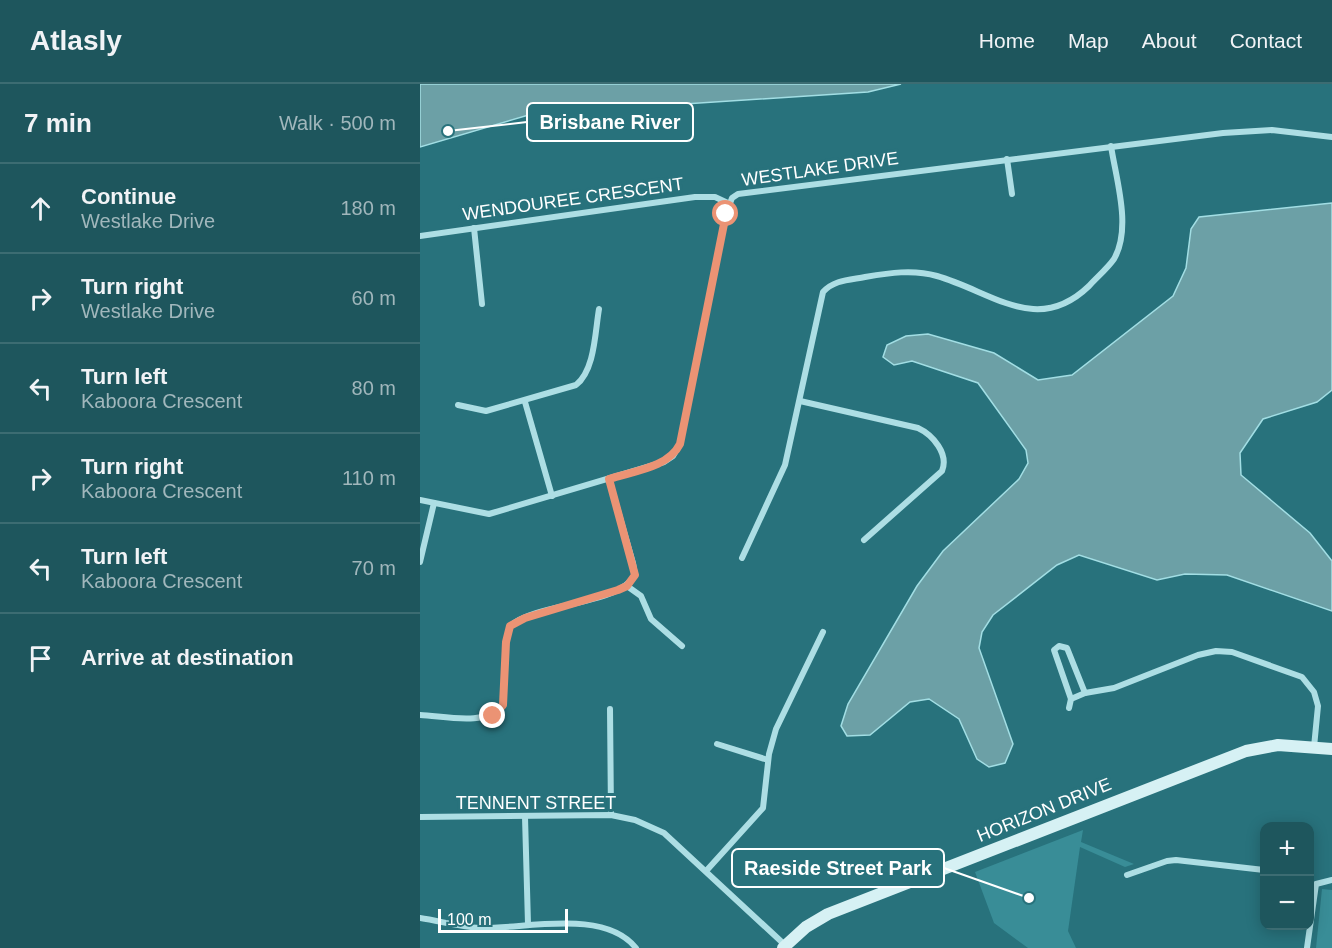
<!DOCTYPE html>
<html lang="en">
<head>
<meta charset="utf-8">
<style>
	:root { --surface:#1e565d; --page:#2b5f66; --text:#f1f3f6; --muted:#a1b7bc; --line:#3c6c72 }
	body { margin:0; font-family:Arial,sans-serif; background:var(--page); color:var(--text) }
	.controls { position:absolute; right:18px; bottom:18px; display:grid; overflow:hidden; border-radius:12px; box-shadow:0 3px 15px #0003 }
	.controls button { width:54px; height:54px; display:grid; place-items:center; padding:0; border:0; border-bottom:2px solid var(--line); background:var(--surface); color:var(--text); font:30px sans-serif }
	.scale { position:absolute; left:18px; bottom:15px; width:130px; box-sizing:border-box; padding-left:6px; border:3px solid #fff; border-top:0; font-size:16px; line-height:21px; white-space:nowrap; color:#fff; -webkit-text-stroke:4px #28727c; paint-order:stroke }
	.stop { position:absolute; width:18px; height:18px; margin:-14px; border:4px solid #eb9374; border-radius:50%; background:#fff }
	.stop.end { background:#eb9374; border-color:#fff; box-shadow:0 2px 6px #0008 }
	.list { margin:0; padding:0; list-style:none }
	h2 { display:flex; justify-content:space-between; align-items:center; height:78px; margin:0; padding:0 24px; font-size:26px }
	h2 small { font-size:20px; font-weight:400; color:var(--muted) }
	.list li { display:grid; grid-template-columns:39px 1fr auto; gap:18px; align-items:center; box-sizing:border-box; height:90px; padding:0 24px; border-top:2px solid var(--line) }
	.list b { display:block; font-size:22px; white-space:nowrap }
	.list p { margin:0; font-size:20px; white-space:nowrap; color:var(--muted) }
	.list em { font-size:20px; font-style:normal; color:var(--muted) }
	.icon { flex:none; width:33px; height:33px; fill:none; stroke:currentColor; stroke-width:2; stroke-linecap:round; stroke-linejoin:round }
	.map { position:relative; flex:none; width:912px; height:864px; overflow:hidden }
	header { display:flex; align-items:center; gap:36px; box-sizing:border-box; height:84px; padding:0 30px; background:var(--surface); border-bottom:2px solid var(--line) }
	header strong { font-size:28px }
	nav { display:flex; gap:33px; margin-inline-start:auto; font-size:21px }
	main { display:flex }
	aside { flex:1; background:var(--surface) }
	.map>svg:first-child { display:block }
	.green { fill:#398d97 }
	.water { fill:#6ca0a6; stroke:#a2dee4; stroke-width:1.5 }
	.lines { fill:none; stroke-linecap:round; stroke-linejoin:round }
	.street { stroke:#addee4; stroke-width:6 }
	.secondary { stroke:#d6f1f4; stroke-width:12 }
	.route { stroke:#eb9374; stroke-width:8 }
	.labels { text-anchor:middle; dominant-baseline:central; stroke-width:6; stroke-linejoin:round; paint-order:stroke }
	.street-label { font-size:18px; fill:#fff; stroke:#28727c }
	.leader { fill:none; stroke:#fff; stroke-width:2 }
	.callout-dot { fill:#fff; stroke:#28727c; stroke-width:2 }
	.callout { fill:#28727c; stroke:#fff; stroke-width:2 }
	.callout-label { font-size:20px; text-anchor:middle; font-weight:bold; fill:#fff }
</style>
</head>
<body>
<header>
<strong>Atlasly</strong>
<nav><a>Home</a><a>Map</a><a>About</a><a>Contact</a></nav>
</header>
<main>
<aside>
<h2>7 min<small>Walk · 500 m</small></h2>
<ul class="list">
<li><svg class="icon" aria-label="ahead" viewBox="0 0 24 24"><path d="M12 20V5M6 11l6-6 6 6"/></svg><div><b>Continue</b><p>Westlake Drive</p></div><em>180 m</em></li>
<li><svg class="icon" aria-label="right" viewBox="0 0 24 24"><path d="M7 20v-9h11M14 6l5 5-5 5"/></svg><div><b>Turn right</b><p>Westlake Drive</p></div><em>60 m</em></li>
<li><svg class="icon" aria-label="left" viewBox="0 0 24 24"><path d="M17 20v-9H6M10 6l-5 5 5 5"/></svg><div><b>Turn left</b><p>Kaboora Crescent</p></div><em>80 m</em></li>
<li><svg class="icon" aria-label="right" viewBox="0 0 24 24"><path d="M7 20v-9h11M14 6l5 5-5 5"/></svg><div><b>Turn right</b><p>Kaboora Crescent</p></div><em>110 m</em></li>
<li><svg class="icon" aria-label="left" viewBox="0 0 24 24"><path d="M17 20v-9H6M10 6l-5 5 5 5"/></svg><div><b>Turn left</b><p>Kaboora Crescent</p></div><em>70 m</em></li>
<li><svg class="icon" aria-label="arrive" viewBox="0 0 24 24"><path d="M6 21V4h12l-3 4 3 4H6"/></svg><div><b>Arrive at destination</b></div></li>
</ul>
</aside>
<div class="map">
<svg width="912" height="864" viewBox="0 0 912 864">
	<rect width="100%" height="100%" fill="#28727c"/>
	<!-- green -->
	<g class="green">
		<polygon points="663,746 661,758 714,780 705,783 660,763 648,847 656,864 608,864 574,839 555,788"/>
		<polygon points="902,805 912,806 912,864 896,864"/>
	</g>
	<!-- water -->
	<g class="water">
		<polygon points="0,0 481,0 448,8 112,30 0,63"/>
		<polygon points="912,119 912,306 897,318 843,335 820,369 821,391 890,449 912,477 912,527 807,491 765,490 737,496 659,471 637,481 573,531 562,548 559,564 593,660 585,679 569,683 557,675 539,635 509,615 490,618 450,651 427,652 421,642 428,620 497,502 523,467 599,395 608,379 606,366 558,299 492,277 474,281 463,273 467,261 486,252 508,250 574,269 618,296 652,291 753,212 766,184 771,145 779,133"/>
	</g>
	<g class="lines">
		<!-- street -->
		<g class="street">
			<polyline points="587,75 592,110"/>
			<polyline points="54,144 62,220"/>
			<polyline points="0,152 275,113 295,113 310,120"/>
			<path d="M380,317L498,344C513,351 529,370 522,387L444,456"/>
			<polyline points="105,318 132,412"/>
			<path d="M38,321L66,327L156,301C175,286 175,248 179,225"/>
			<polyline points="0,416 69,430 244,378 253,372 260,360 306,130 312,114 318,110 803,49 852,46 912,53"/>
			<path d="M322,474L365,381L403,208C414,196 429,196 445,193C469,189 493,185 517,192C573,208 617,252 669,202C677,193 687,185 694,175C712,144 696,95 691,62"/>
			<polyline points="0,478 14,419"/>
			<polyline points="207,502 221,512 231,535 262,562"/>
			<polyline points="651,615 634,566 639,562 647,564 665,609"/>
			<polyline points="649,624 651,615 665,609 694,604 778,571 796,567 812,568 882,593 894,608 898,622 894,663"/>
			<polyline points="190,625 191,731"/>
			<path d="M0,631C25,632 65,643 83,621L86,558L90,542C118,518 198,522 215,491L213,479L189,395"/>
			<polyline points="297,660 348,676"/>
			<polyline points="0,733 191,731 215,736 244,749 365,861"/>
			<polyline points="105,733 108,840"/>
			<polyline points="287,786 343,724 349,670 356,645 403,548"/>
			<polyline points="707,791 747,777 756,776 844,786"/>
			<path d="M0,834C20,837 39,843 60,844C105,845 184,824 216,864"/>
			<polyline points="887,864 896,800 912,796"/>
		</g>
		<!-- secondary -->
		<polyline class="secondary" points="363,864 386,843 408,830 826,667 858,661 912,665"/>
	</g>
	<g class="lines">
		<!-- route -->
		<path class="route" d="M73,632L83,621L86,558L90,542L105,534L198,506L207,502L215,491L189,395C213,387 248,384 260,360L306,130"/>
	</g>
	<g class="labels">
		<!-- street labels -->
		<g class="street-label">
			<text transform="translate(400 85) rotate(-8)">WESTLAKE DRIVE</text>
			<text transform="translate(153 115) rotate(-8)">WENDOUREE CRESCENT</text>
			<text x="116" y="719">TENNENT STREET</text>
			<text transform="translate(624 726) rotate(-22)">HORIZON DRIVE</text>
		</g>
	</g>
	<!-- callouts -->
	<path class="leader" d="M28 47L107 38M609 814L524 784"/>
	<g class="callout-dot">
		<circle cx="28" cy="47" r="6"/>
		<circle cx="609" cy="814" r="6"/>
	</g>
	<g class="callout">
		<rect x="107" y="19" width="166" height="38" rx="6"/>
		<rect x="312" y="765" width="212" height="38" rx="6"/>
	</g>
	<g class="callout-label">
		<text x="190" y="45">Brisbane River</text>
		<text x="418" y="791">Raeside Street Park</text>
	</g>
</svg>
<div class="controls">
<button>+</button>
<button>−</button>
</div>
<div class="scale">100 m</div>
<div class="stop" style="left:306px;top:130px"></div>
<div class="stop end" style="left:73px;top:632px"></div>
</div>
</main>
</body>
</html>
